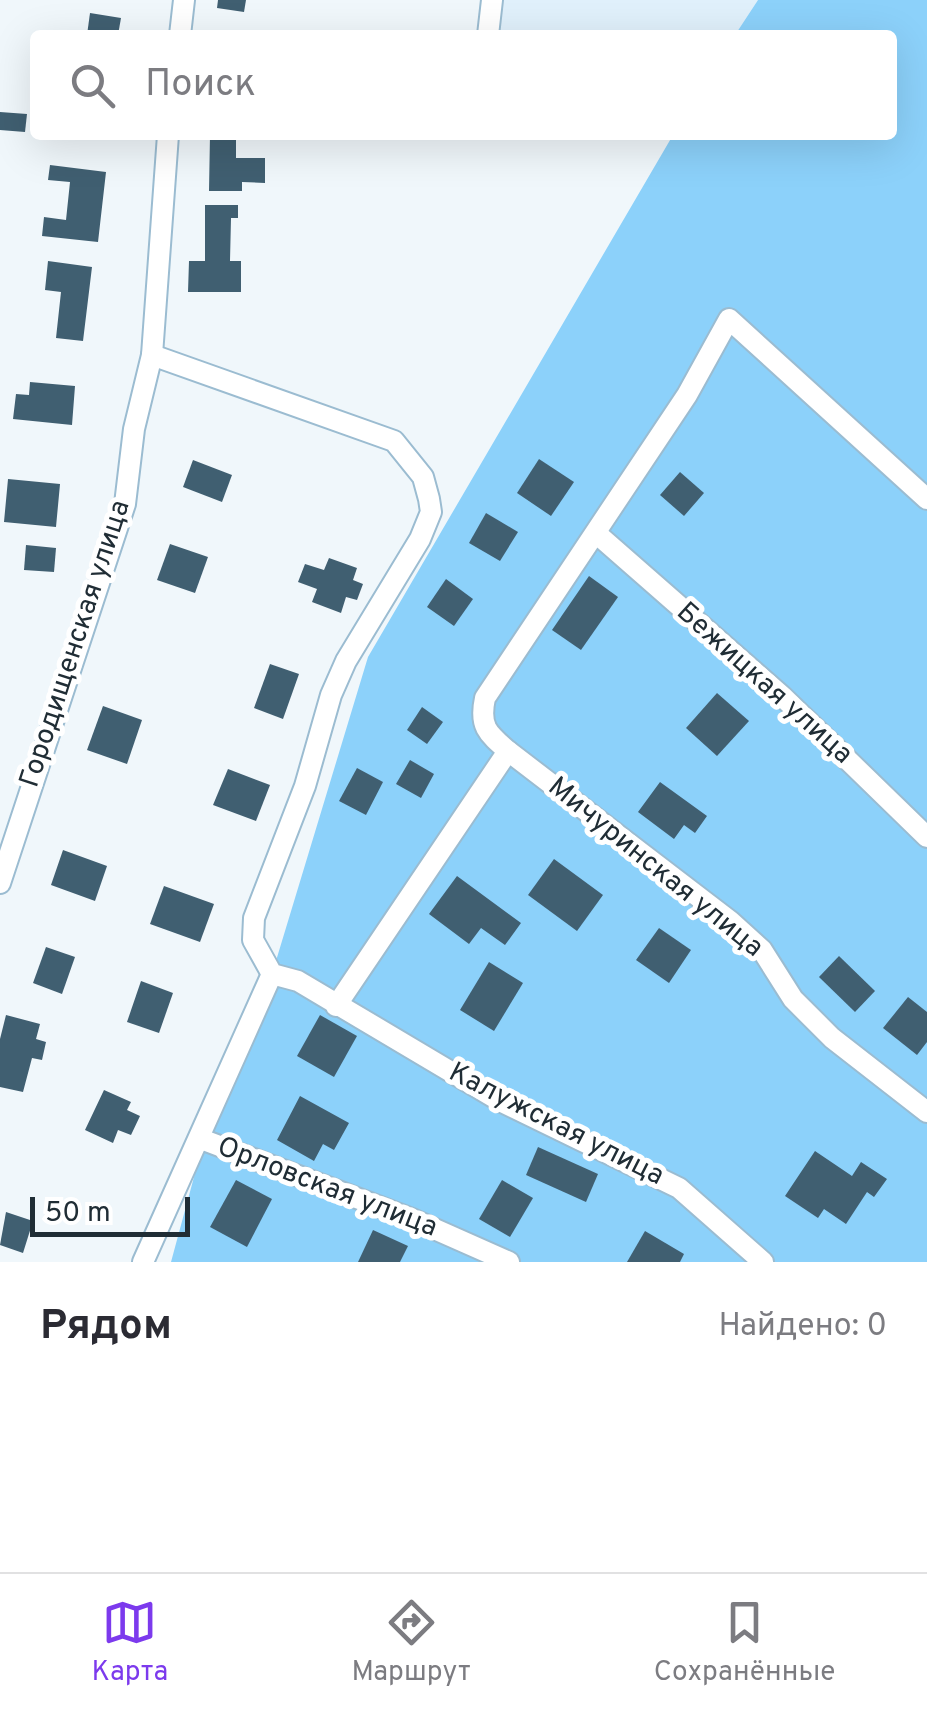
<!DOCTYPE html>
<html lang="ru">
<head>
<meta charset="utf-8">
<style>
	:root { --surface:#fff; --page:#f7f7f7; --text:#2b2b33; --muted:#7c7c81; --line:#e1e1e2; --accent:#7c3aed }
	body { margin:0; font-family:Overpass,sans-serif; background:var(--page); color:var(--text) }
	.scale { position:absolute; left:30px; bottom:25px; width:160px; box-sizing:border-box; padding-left:10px; border:5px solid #202d35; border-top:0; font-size:28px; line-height:35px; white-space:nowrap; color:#202d35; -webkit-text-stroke:8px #fff; paint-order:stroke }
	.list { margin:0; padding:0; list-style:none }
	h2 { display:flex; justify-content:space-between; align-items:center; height:130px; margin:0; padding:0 40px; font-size:42px }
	h2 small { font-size:32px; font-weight:400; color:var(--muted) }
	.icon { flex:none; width:55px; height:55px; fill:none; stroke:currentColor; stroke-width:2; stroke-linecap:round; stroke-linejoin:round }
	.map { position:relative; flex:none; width:927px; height:1262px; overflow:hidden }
	.search { position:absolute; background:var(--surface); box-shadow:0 10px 40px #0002; left:30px; right:30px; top:30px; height:110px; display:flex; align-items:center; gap:25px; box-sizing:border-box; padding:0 35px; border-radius:10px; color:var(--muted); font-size:38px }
	.sheet { height:310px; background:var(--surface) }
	nav { display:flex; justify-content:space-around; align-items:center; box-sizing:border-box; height:140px; border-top:2px solid var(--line); background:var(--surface); font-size:28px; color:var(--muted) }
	nav a { display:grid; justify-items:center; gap:5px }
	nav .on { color:var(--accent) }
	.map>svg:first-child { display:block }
	.built { fill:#e0f0fb }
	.green { fill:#8cd1fa }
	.building { fill:#405f71 }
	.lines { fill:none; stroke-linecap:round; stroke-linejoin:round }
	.minor-casing { stroke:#9bbcd1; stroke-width:24 }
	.minor { stroke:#fff; stroke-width:20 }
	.labels { text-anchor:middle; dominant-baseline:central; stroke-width:10; stroke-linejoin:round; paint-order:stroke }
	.street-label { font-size:28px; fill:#202d35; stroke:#fff }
</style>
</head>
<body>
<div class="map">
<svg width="927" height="1262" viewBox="0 0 927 1262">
	<rect width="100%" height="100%" fill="#f0f7fb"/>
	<!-- built -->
	<polygon class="built" points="494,0 758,0 735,35 490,35"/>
	<!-- green -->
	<polygon class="green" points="758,0 927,0 927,1262 171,1262 204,1140 272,974 368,657 673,135 892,135 892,35 735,35"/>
	<!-- building -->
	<g class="building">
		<polygon points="218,0 246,0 244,12 217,8"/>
		<polygon points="90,13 121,18 118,35 87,35"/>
		<polygon points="0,112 27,114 25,132 0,130"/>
		<polygon points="210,135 236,135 236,158 265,158 265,183 242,182 242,191 209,191"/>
		<polygon points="50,165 106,172 98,242 42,236 44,217 66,220 70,182 48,180"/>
		<polygon points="205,205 238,205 238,218 231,218 230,261 241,261 241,292 188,292 189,261 205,261"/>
		<polygon points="48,261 92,267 83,341 56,338 61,292 45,290"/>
		<polygon points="30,382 75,386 72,425 13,419 16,394 29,395"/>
		<polygon points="539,459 574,482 551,516 517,493"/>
		<polygon points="193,460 232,475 222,502 183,487"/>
		<polygon points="680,472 704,493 684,516 660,495"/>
		<polygon points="8,479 60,484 56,527 4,522"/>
		<polygon points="486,513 518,532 500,561 469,543"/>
		<polygon points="170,544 208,557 195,593 157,580"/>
		<polygon points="26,545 56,548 54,572 24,570"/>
		<polygon points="329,558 357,568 353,580 363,584 357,600 346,597 341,613 312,602 317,589 298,582 305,564 324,570"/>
		<polygon points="589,576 618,597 581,650 552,630"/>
		<polygon points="446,579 473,599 454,626 427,607"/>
		<polygon points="270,664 299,674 283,719 254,708"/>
		<polygon points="717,693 749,721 717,756 686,728"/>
		<polygon points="103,706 142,720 127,764 87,750"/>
		<polygon points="422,707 443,722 427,744 407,730"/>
		<polygon points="410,760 434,774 421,798 396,784"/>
		<polygon points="357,768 383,782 366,815 339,801"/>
		<polygon points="228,769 270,785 256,821 213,805"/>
		<polygon points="660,782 707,816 695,833 684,825 674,839 638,812"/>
		<polygon points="63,850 107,866 95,901 51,885"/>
		<polygon points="554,859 603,895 577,931 528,895"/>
		<polygon points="457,876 521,923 505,945 481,928 469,944 429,914"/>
		<polygon points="164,886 214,904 200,942 150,924"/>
		<polygon points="659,928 691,950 669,983 636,960"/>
		<polygon points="46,947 75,957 62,994 33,983"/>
		<polygon points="839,956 875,991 855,1012 819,977"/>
		<polygon points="489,962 523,983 494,1031 460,1010"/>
		<polygon points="141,981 173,993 159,1033 127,1022"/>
		<polygon points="908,997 927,1012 927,1042 917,1055 883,1028"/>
		<polygon points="6,1015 40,1024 36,1039 46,1042 42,1060 32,1058 23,1092 0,1087 0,1039"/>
		<polygon points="320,1015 357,1036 334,1077 297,1056"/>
		<polygon points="104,1090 131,1102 127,1110 140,1116 131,1135 118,1130 113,1143 85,1130"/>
		<polygon points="300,1096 349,1123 334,1150 323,1144 314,1161 277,1140"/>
		<polygon points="538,1147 598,1174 586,1202 526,1175"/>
		<polygon points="815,1151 852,1176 861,1162 887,1179 874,1197 867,1192 846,1224 824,1209 818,1218 785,1196"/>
		<polygon points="236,1180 272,1199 247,1247 210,1227"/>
		<polygon points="502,1180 533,1198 510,1237 479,1219"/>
		<polygon points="6,1212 33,1221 23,1253 0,1245"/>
		<polygon points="373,1230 408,1246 400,1262 358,1262"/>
		<polygon points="645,1231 684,1254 680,1262 627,1262"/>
	</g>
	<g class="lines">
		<!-- minor casing -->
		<g class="minor-casing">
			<g id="minor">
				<polyline points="180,35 184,0"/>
				<polyline points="488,35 492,0"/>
				<polyline points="152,355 394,441 423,477 429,499 431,512 420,539 346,661 331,695 305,786 254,918 253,940 272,974 298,981 500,1101 679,1188 763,1262"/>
				<polyline points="597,534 782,696 927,837"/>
				<polyline points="508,751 730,921 762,950 793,999 832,1038 927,1112"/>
				<polyline points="0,883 125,504 134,429 152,355 168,135"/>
				<path d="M336,1006L508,751C487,733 479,726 485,698L687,395L729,319L927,499"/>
				<polyline points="201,1139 412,1219 509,1262"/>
				<polyline points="143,1262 272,974"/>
			</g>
		</g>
		<!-- minor -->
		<use href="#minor" class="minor"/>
	</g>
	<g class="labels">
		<!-- street labels -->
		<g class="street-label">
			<text transform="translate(76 644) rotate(-72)">Городищенская улица</text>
			<text transform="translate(764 684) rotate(42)">Бежицкая улица</text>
			<text transform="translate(655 868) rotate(39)">Мичуринская улица</text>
			<text transform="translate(556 1125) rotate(27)">Калужская улица</text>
			<text transform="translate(327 1188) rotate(21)">Орловская улица</text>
		</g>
	</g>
</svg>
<div class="scale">50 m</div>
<div class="search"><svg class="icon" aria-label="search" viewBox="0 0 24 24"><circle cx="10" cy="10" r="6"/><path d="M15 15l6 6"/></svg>Поиск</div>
</div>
<section class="sheet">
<h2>Рядом<small>Найдено: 0</small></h2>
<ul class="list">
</ul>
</section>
<nav>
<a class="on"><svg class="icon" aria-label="map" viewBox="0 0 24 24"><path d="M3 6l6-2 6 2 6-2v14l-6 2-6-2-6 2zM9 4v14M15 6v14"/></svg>Карта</a>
<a><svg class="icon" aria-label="directions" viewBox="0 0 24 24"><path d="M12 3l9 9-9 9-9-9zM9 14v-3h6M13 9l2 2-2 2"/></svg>Маршрут</a>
<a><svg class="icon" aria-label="saved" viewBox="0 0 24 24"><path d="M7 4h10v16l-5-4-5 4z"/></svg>Сохранённые</a>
</nav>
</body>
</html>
